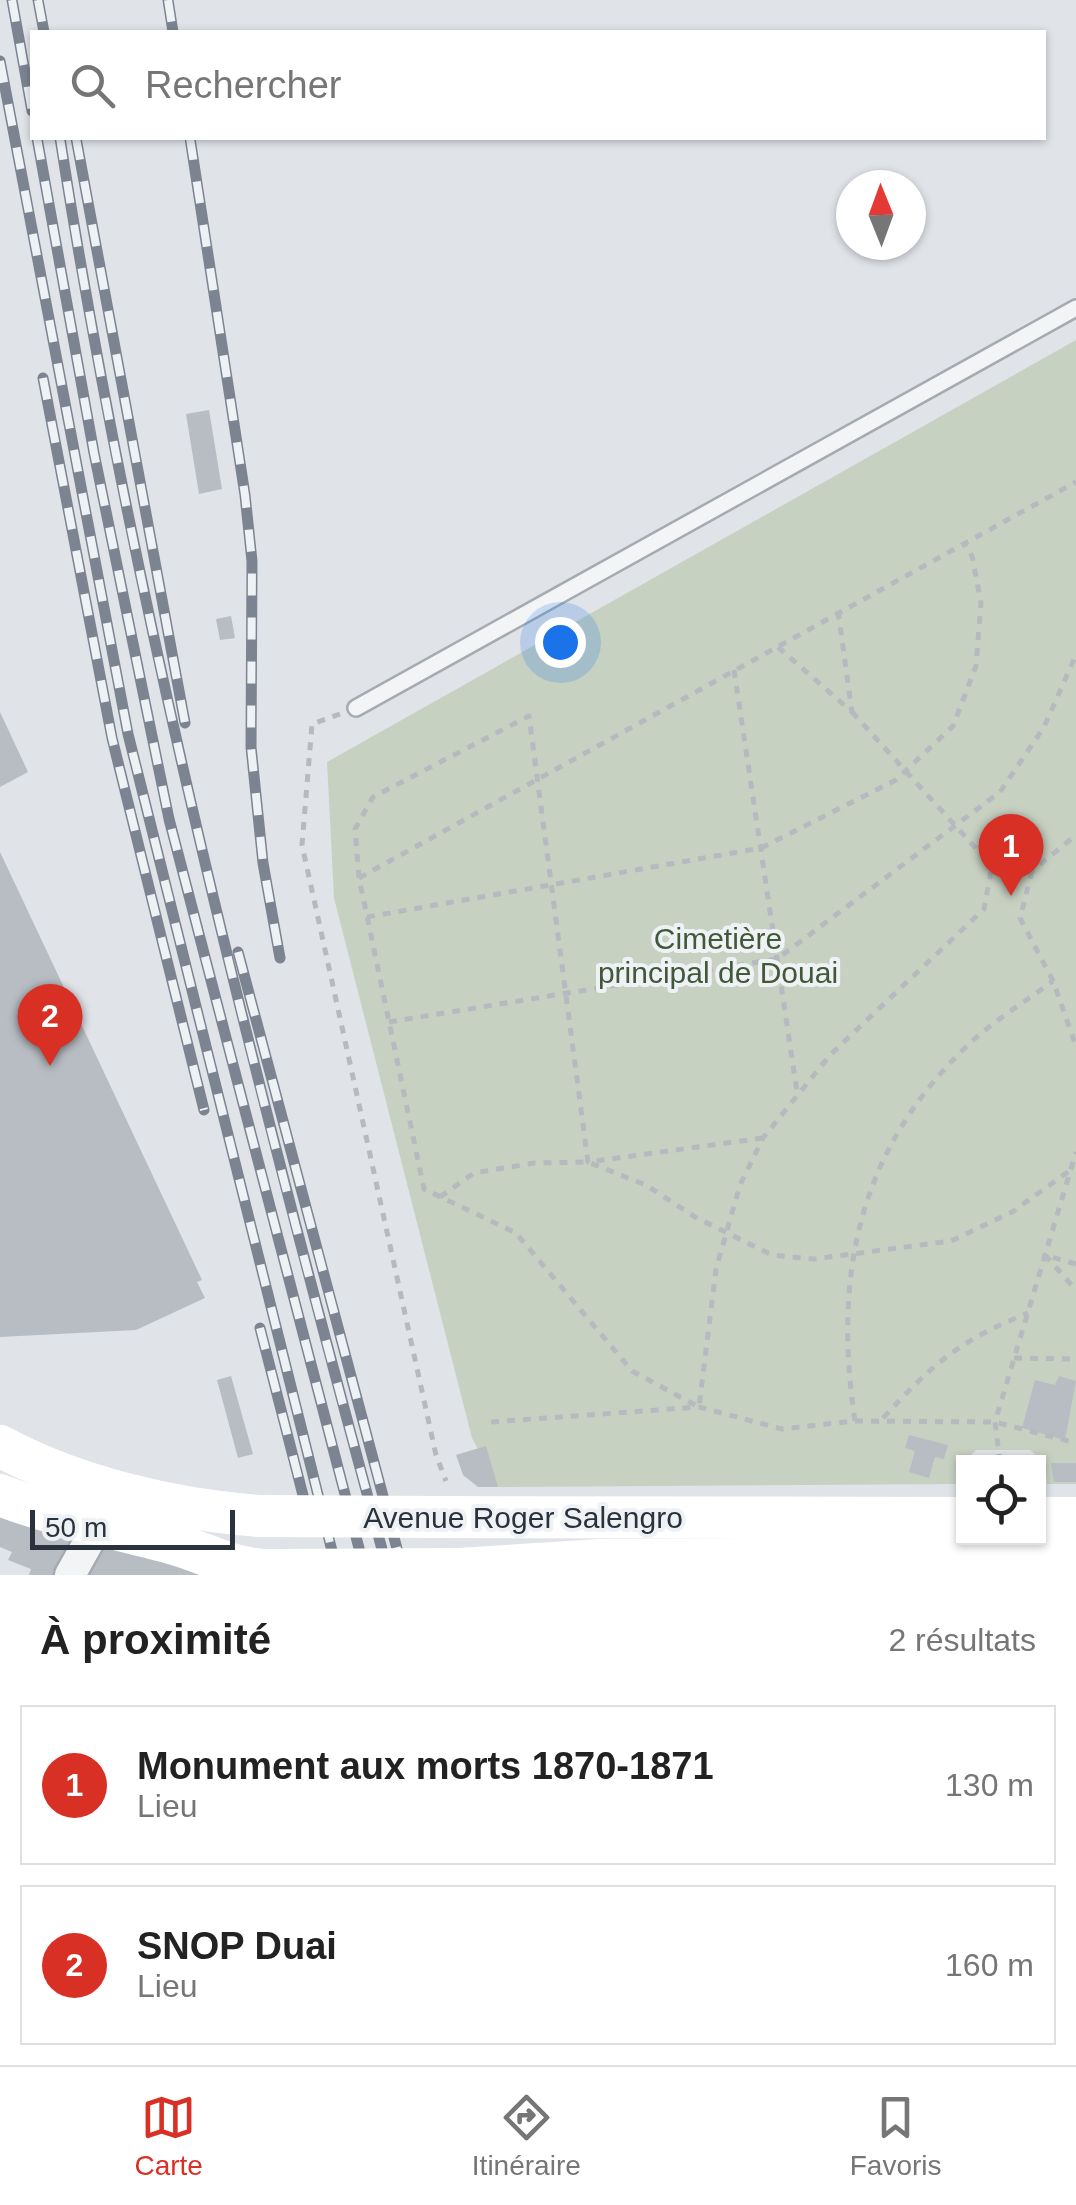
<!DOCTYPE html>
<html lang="fr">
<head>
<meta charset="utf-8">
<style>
	:root { --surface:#fff; --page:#f6f6f6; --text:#222; --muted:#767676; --line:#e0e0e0; --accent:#d93025 }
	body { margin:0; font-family:Helvetica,sans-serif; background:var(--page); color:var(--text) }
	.controls { position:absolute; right:30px; bottom:30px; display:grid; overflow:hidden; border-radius:0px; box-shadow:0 2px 8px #0004 }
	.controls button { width:90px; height:90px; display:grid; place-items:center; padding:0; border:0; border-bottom:2px solid var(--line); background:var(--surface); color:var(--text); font:50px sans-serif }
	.compass { position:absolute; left:836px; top:170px; width:90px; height:90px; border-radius:50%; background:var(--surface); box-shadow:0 2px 8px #0004; rotate:359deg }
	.scale { position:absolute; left:30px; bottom:25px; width:205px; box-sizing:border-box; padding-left:10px; border:5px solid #2a323d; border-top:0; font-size:28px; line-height:35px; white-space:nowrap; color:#2a323d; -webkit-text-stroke:8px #eff2f5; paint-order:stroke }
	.you { position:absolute; left:560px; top:642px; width:35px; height:35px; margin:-25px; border:8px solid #fff; border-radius:50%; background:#1a73e8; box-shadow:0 0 0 15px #1a73e833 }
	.badge { display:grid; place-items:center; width:65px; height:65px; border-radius:50%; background:var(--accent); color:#fff; font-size:32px; font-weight:700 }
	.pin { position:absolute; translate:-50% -82px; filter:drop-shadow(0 2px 5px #0008) }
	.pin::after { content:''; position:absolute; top:52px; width:35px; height:30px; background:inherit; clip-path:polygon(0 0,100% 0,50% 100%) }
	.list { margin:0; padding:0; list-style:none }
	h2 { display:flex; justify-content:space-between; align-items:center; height:130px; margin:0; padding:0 40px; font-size:42px }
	h2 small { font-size:32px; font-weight:400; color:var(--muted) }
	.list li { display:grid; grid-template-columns:65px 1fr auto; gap:30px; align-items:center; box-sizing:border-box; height:160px; margin:0 20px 20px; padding:0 20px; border:2px solid var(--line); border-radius:0px }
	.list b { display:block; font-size:38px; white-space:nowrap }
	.list p { margin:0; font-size:32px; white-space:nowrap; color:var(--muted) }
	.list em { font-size:32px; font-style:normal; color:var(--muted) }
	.icon { flex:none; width:55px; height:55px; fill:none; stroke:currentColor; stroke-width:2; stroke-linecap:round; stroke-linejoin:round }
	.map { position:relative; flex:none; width:1076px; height:1575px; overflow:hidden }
	.search { position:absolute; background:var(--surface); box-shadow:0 2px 8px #0004; left:30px; right:30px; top:30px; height:110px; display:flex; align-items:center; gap:25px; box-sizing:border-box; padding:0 35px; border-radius:0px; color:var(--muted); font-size:38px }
	.sheet { height:490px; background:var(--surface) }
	nav { display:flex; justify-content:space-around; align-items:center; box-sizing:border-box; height:140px; border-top:2px solid var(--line); background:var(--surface); font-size:28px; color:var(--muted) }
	nav a { display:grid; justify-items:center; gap:5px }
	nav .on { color:var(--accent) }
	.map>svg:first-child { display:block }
	.green { fill:#c7d1c2 }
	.building { fill:#b8bdc4 }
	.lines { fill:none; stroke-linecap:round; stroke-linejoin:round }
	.service-casing { stroke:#a6aab1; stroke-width:20 }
	.minor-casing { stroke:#a6aab1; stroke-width:35 }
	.path { stroke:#b6babe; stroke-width:5; stroke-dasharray:8 8; stroke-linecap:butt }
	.service { stroke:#f2f4f6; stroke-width:15 }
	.minor { stroke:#f2f4f6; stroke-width:30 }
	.secondary { stroke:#fff; stroke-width:42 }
	.rail-casing { stroke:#7b8490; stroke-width:11 }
	.rail { stroke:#eff2f5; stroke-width:8; stroke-dasharray:22; stroke-linecap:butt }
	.secondary-bridge { stroke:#fff; stroke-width:42 }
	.labels { text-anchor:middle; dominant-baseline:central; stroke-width:8; stroke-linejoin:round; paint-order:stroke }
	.park-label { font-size:30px; fill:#415839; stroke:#eff2f5 }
	.street-label { font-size:30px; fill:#2a323d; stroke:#eff2f5 }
</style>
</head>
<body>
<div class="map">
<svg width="1076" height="1575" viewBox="0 0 1076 1575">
	<rect width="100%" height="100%" fill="#e0e3e8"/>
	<!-- green -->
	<polygon class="green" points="1076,340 1076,1484 1047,1484 1045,1463 1030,1450 976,1450 959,1467 956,1484 498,1487 472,1438 334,898 327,762"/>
	<!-- building -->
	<g class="building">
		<polygon points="209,410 222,489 199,494 186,414"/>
		<polygon points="231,616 235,638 220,640 216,619"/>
		<polygon points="0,712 28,772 0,787"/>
		<polygon points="0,852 202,1280 197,1282 205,1298 136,1330 0,1337"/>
		<polygon points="231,1376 253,1454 238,1458 217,1380"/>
		<polygon points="1059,1376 1076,1381 1065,1440 1022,1428 1035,1380 1055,1385"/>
		<polygon points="909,1435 948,1445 944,1459 935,1457 929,1478 909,1472 915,1451 905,1448"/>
		<polygon points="486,1446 498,1487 478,1487 463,1475 456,1455"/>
		<polygon points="1051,1463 1076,1463 1076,1482 1054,1482"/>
		<polygon points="0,1512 70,1538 55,1575 29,1575 31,1569 8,1560 12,1552 0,1547"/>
		<polygon points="108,1544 207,1575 84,1575"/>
	</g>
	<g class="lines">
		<!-- service casing -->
		<g class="service-casing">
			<polyline id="service" points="356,708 1076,308"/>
		</g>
		<!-- minor casing -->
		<g class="minor-casing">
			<polyline id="minor" points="70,1575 97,1527"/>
		</g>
		<!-- path -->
		<g class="path">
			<polyline points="778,647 852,712 838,611"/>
			<polyline points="734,670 797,1092"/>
			<polyline points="852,712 991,865"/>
			<polyline points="340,714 312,724 302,845 436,1455 446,1481"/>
			<polyline points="1032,871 1020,918 1053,981 1076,1046"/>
			<polyline points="359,878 1076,482"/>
			<polyline points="367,917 761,848 896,780 953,726 976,666 981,603 972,556 963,542"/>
			<polyline points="389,1022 777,959 1000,792 1044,727 1076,655"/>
			<polyline points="763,1138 588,1162 529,716 373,797 355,829 359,878 424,1189 516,1233 632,1371 699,1407 716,1269 740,1185 763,1138 830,1055 984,909 992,866 1032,871 1076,835"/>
			<polyline points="440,1197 474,1173 534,1163 588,1162 646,1185 695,1217 772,1255 814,1259 951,1241 1012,1212 1072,1169"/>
			<polyline points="1076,1264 1045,1255 1076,1290"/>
			<polyline points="1014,1358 1076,1359"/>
			<path d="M883,1418C933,1364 958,1341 1028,1313"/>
			<polyline points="855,1421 995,1422 1076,1443"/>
			<path d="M491,1422L699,1407L782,1429L855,1421C833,1276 858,1150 968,1045C993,1021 1025,1002 1053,981"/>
			<polyline points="1000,1462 995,1422 1076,1152"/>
		</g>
		<!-- service -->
		<use href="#service" class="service"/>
		<!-- minor -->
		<use href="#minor" class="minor"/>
		<!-- secondary -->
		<g class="secondary">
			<path d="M0,1446C76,1487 174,1510 260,1516"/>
			<path d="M0,1495C55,1516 110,1527 167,1542C202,1551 228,1568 265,1570"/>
			<polyline points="439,1517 964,1518"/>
			<polyline points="1038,1518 1076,1518"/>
			<polyline points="460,1569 600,1560 1076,1557"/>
		</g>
		<!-- rail casing -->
		<g class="rail-casing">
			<g id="rail">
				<polyline points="12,0 32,111"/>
				<polyline points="38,0 44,32"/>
				<polyline points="168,0 173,32"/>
				<polyline points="0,61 128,734 338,1575"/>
				<polyline points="37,138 94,453 169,819 366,1575"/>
				<path d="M60,138C136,625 260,1100 389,1575"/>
				<polyline points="76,138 185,723"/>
				<polyline points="190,138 245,495 252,561 251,747 263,863 280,958"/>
				<polyline points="43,378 112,738 204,1110"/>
				<polyline points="238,952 404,1575"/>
				<polyline points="260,1328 306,1507"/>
			</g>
		</g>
		<!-- rail -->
		<use href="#rail" class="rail"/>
		<!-- secondary-bridge -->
		<g class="secondary-bridge">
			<polyline points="260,1516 439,1517"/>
			<polyline points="265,1570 460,1569"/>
		</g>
	</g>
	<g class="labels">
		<!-- park labels -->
		<g class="park-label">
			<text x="718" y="938">Cimetière<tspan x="718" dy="34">principal de Douai</tspan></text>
		</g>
		<!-- street labels -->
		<g class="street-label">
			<text x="523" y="1517">Avenue Roger Salengro</text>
		</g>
	</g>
</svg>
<div class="controls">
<button><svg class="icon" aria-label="locate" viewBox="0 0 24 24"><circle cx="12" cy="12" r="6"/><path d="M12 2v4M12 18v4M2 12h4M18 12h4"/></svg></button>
</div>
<svg class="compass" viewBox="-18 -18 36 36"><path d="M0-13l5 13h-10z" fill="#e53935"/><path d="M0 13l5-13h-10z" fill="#767676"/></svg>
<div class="scale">50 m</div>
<div class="you"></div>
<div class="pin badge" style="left:1011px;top:896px">1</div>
<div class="pin badge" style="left:50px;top:1066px">2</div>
<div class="search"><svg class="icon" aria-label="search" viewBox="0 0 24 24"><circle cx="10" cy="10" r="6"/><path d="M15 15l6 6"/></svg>Rechercher</div>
</div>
<section class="sheet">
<h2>À proximité<small>2 résultats</small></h2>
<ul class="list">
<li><span class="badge">1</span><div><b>Monument aux morts 1870-1871</b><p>Lieu</p></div><em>130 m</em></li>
<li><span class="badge">2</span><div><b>SNOP Duai</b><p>Lieu</p></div><em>160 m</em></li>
</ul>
</section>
<nav>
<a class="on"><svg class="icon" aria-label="map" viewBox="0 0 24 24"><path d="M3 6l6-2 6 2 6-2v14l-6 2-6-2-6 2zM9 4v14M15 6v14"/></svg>Carte</a>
<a><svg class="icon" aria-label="directions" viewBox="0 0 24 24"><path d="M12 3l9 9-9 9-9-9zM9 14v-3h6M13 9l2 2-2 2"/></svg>Itinéraire</a>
<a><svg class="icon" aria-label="saved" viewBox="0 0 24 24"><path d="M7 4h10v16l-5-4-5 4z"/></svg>Favoris</a>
</nav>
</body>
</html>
